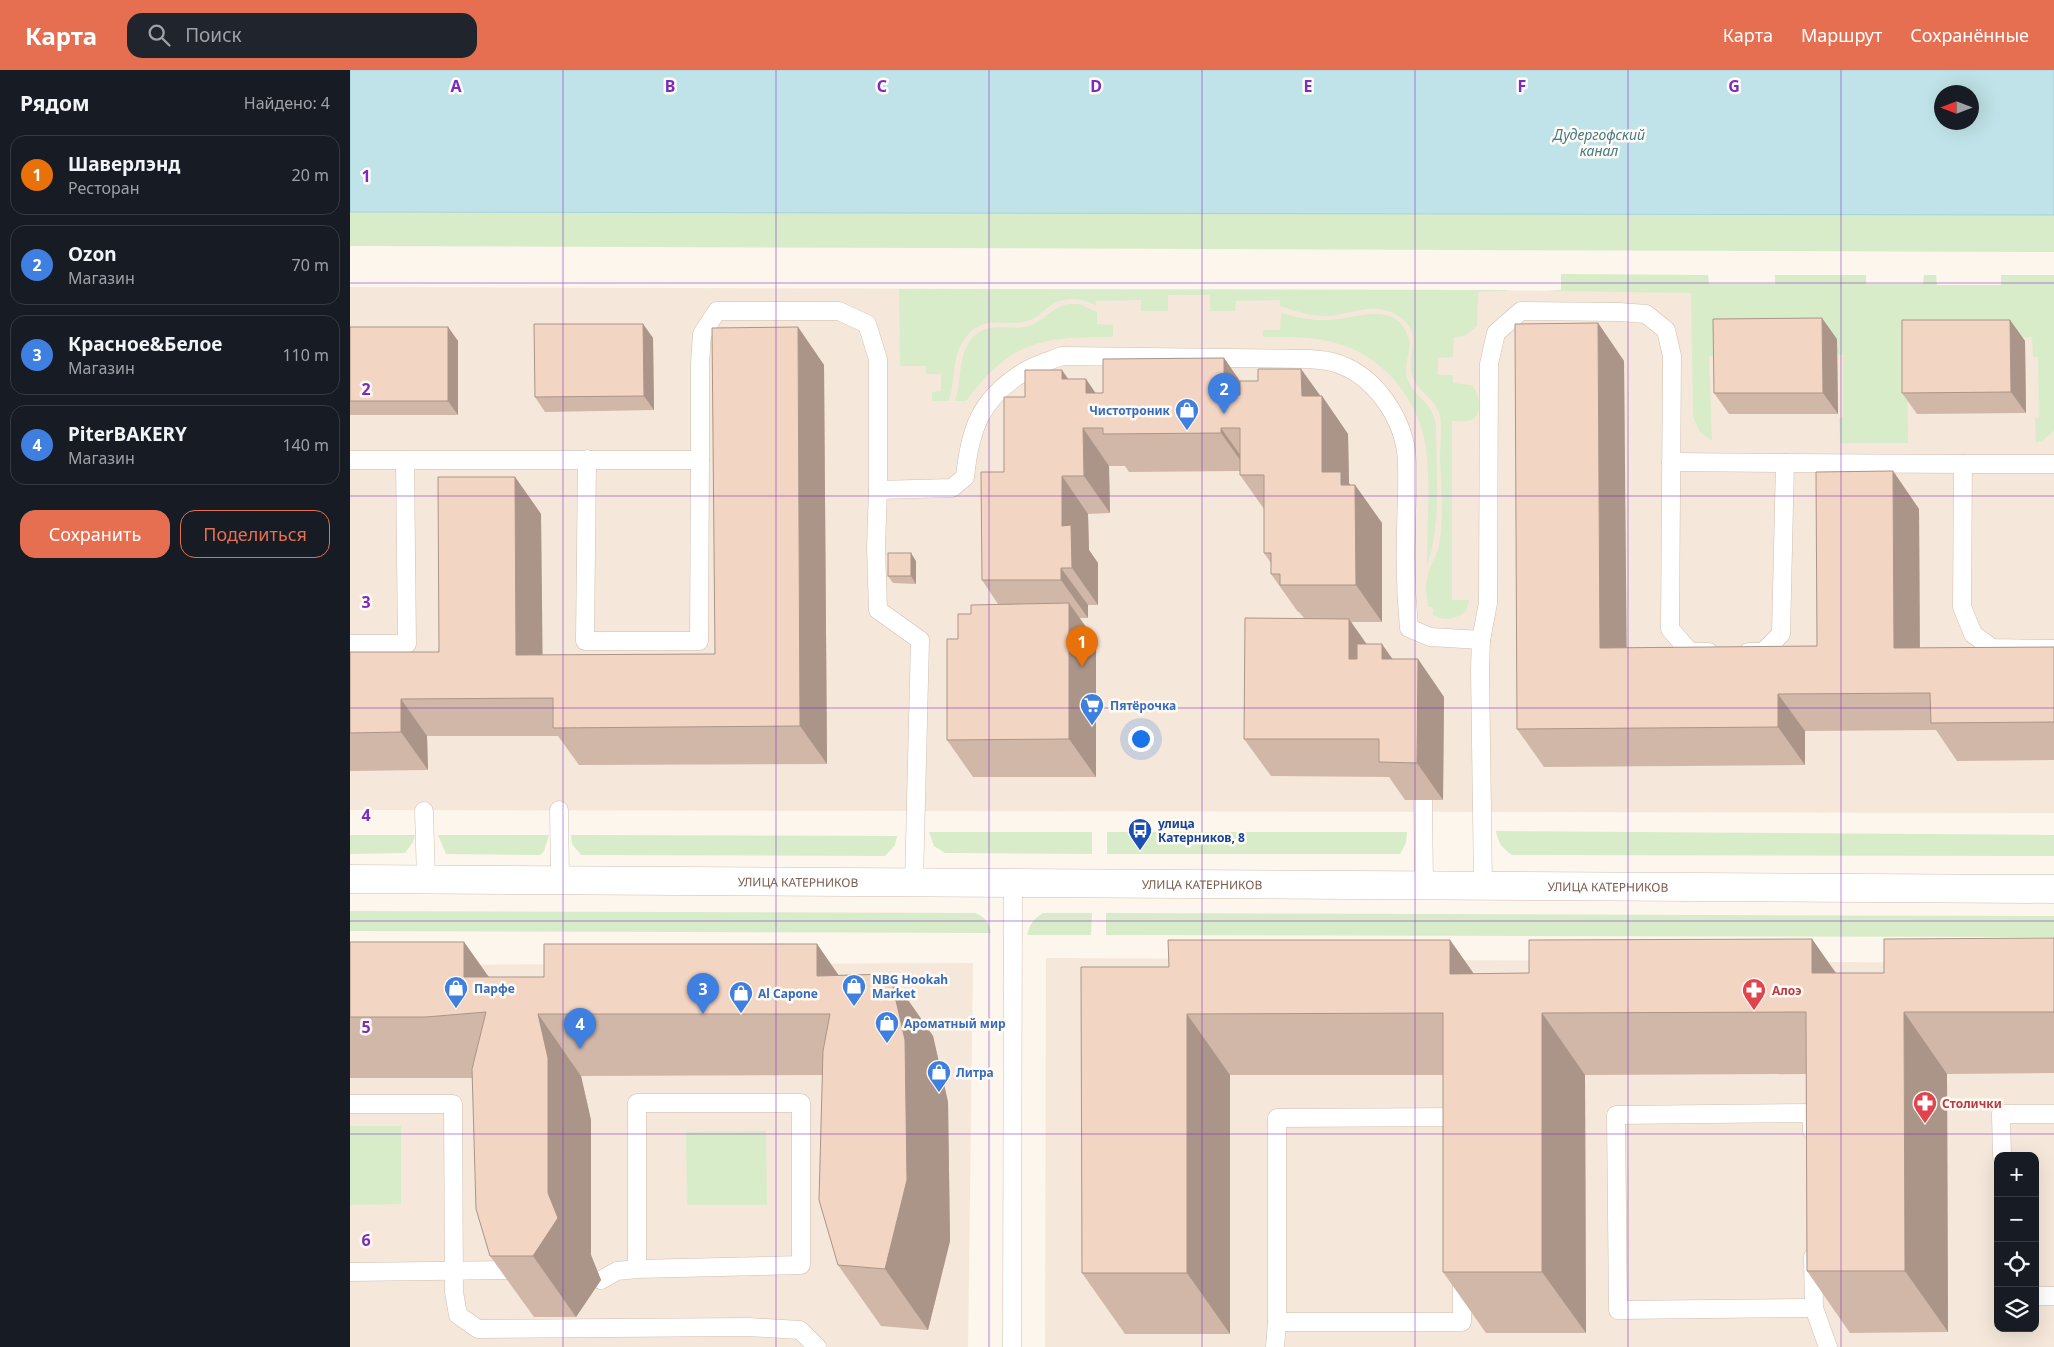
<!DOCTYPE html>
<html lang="ru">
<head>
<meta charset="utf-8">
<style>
	:root { --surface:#171b24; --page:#20242c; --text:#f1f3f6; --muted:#9ea1a6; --line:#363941; --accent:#e76f51 }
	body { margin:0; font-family:"Noto Sans",sans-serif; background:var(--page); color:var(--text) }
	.controls { position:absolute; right:15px; bottom:15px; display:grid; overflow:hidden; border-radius:10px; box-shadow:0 5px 20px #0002 }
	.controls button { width:45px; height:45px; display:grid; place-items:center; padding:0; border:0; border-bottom:1px solid var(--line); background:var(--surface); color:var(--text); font:25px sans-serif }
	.compass { position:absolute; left:1584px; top:15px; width:45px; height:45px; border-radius:50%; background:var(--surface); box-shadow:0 5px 20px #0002; rotate:270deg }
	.you { position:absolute; left:790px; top:668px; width:18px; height:18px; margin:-12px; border:4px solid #fff; border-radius:50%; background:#1a73e8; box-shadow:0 0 0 8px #1a73e833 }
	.badge { display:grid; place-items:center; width:32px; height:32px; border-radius:50%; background:var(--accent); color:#fff; font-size:16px; font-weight:700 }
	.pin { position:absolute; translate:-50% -41px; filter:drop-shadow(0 1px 2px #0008) }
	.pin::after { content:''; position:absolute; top:26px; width:18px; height:15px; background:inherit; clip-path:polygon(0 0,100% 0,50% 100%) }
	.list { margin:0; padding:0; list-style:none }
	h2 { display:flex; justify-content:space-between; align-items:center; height:65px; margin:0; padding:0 20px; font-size:21px }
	h2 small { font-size:16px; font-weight:400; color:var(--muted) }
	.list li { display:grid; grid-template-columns:32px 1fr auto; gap:15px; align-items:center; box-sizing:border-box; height:80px; margin:0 10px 10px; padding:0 10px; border:1px solid var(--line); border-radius:15px }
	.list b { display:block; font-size:19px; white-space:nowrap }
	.list p { margin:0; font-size:16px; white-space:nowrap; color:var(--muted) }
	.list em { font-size:16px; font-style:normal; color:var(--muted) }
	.actions { display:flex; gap:10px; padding:15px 20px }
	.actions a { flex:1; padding:11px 0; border:1px solid var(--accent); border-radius:15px; text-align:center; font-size:18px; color:var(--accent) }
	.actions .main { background:var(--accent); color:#fff }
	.icon { flex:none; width:28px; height:28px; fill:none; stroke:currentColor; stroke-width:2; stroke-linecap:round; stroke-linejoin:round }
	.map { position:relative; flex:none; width:1704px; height:1277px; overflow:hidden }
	header { display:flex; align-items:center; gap:30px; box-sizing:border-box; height:70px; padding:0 25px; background:var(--accent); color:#fff }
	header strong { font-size:24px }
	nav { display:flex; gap:28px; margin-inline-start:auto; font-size:18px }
	.search { width:350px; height:45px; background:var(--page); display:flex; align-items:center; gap:12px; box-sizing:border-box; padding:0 18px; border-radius:15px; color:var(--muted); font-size:19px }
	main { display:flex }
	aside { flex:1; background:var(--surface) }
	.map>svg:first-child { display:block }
	.residential { fill:#f5e8da; fill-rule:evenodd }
	.green { fill:#d8ecc9 }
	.water { fill:#bfe3e8; stroke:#a5d3da; fill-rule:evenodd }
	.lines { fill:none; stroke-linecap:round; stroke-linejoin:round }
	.lane-casing { stroke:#d1beb0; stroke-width:19 }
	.street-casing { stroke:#d1beb0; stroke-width:29 }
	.lane { stroke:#fff; stroke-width:18 }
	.street { stroke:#fff; stroke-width:28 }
	.wall { fill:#d1b7a8 }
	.shaded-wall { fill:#aa9588 }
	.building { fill:#f3d5c3; stroke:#aa9588 }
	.grid { fill:none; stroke:#7b2cbf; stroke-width:1; stroke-opacity:0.55 }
	.labels { text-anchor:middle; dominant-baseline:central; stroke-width:5; stroke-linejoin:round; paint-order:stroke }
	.shop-label { font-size:12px; font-weight:bold; fill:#366cbe; stroke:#fffaf3; text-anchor:start }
	.transit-label { font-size:12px; font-weight:bold; fill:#164399; stroke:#fffaf3; text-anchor:start }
	.street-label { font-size:12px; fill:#7a5c4d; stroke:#fffaf3 }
	.health-label { font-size:12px; font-weight:bold; fill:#be3a42; stroke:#fffaf3; text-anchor:start }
	.water-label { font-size:14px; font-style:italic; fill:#437c86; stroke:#fffaf3 }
	.grid-label { font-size:16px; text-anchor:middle; font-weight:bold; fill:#7b2cbf; stroke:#fffaf3; stroke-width:5; stroke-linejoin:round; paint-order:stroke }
</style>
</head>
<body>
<header>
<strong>Карта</strong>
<div class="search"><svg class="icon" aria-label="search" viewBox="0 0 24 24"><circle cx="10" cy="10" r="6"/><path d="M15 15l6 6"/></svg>Поиск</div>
<nav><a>Карта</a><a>Маршрут</a><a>Сохранённые</a></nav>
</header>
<main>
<aside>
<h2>Рядом<small>Найдено: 4</small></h2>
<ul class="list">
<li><span class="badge" style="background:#e8710a">1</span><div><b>Шаверлэнд</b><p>Ресторан</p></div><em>20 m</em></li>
<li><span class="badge" style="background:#3f7fe0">2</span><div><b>Ozon</b><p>Магазин</p></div><em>70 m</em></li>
<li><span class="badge" style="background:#3f7fe0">3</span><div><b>Красное&amp;Белое</b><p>Магазин</p></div><em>110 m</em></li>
<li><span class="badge" style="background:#3f7fe0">4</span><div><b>PiterBAKERY</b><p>Магазин</p></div><em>140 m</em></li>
</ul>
<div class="actions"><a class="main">Сохранить</a><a>Поделиться</a></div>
</aside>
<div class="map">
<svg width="1704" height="1277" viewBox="0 0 1704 1277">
	<rect width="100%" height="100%" fill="#fdf6ec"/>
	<!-- residential -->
	<g class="residential">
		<polygon points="0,217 1704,222 1704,743 0,740"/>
		<path d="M696,888L1704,893V1277H695ZM1648,1086H1685V1258H1648Z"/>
		<polygon points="623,893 618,1277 0,1277 0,895"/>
	</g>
	<!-- green -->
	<g class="green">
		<polygon points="0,142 1704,145 1704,182 0,176"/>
		<polygon points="1211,204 1358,205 1359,214 1425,214 1425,205 1516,205 1516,214 1573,214 1574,205 1586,205 1587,215 1651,215 1651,205 1704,205 1704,361 1693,370 1686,373 1685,348 1689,347 1688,287 1683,287 1682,267 1659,267 1557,290 1558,373 1490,373 1489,348 1493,347 1493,285 1359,286 1362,371 1350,362 1343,347 1341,223 1197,221 1211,220"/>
		<path d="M549,219L1157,220V221L1128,222L1127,256L1115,266L1104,267L1103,287L1088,288V305H1103V313L1122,315C1129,324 1135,346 1119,351C1114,352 1107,351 1102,351V530H1119L1116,541C1108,549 1092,552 1082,544L1084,541L1082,537H1079C1076,528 1075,513 1078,504C1080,494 1087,486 1089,476C1094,447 1091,417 1090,388C1090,375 1092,359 1090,346C1087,330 1067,321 1062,306C1055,283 1077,262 1045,244C1023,232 1002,244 979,246C962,247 946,241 930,236V230L886,231L885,241H860V225H818V241H791V230L746,231V236C729,225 711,227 696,239C690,244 685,249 677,251C655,258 636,243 617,266C601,284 606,309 599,331H582V322L591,321V304H576V296H550Z"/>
		<path d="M718,234H729L747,242V254L763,255V267C690,267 662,270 616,331H605C614,305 605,266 640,258C653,255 666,260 678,256C694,251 702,237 718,234Z"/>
		<path d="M931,243C947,247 962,251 980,250C1005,249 1045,230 1058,266C1063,279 1053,294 1057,308C1064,328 1084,332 1086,356C1086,402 1092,451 1077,496C1077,460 1080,424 1077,388C1074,336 1037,287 986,273C962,266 937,267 913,267V260H930Z"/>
		<path d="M1146,761L1704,765V786L1162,785C1152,778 1148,773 1146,761Z"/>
		<polygon points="579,762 742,762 742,784 595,783 584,776"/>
		<polygon points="757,762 1057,762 1056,773 1050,784 757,784"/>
		<polygon points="0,765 65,765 63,772 55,783 0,784"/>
		<polygon points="88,765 199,765 194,781 190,785 96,784"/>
		<polygon points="221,765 547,766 545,775 535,786 231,785 222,774"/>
		<path d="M0,841L625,843C635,847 639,852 641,863L0,861Z"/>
		<path d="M693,843H742L741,865H677C680,854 683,849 693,843Z"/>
		<polygon points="756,843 1704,846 1704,867 756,865"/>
		<polygon points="0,1056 51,1056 51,1134 0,1135"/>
		<polygon points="416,1061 417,1135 337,1135 336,1062"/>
	</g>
	<!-- water -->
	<path class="water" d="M0,0H1704V145L0,142ZM1592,22H1622V52H1592Z"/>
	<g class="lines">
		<!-- lane casing -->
		<g class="lane-casing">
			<g id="lane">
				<polyline points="237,389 235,571 349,571 350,390"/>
				<path d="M0,390H350V294L352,264L367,241H489L517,254L528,289V420L602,418L615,407C620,359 630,330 672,303C684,295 699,291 712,286L959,289C967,290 975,290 982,292C1025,303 1056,351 1057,393C1058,418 1056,442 1056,466C1055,497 1056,527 1059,558L1080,567L1131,570"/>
				<polyline points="1321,392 1435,393"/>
				<polyline points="1613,394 1704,394"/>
				<polyline points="528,420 526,477 528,540 570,570 564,812"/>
				<polyline points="0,574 57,574 55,390"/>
				<polyline points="1398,582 1413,582 1431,564 1435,393 1613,394 1612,537 1623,564 1642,578 1704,579"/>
				<polyline points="1073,730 1074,815"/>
				<polyline points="209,740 210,810"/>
				<polyline points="74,741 76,809"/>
				<polyline points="1133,815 1130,599 1131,570 1138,533 1139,294 1146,263 1171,241 1269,242 1296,244 1316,260 1322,286 1320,559 1340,582 1359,582"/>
				<polyline points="0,1034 103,1034 104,1222 108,1245 128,1259 398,1257 450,1260 467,1277"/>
				<polyline points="1462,1061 1462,1043 1266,1045 1268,1240 1464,1238"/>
				<polyline points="1652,1086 1651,1044 1704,1044"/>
				<polyline points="1463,1187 1464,1238 1478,1277"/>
				<polyline points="0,1202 169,1200"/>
				<polyline points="251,1210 267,1201 287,1199 451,1195 451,1033 287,1033 287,1199"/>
				<polyline points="1685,1226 1704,1226"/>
				<polyline points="927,1252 1112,1252 1112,1206"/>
				<polyline points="662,1277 663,813"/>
				<polyline points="925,1277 927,1252 927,1048 1111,1047 1111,1052"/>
			</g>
		</g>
		<!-- street casing -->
		<g class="street-casing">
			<g id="street">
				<path id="s1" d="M0,809L1704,819"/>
			</g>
		</g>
		<!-- lane -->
		<use href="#lane" class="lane"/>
		<!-- street -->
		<use href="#street" class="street"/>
	</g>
	<!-- wall -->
	<g class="wall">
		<polygon points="1660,250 1675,271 1676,343 1567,344 1552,323"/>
		<polygon points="1248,253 1274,291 1276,578 1467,576 1543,401 1569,439 1570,578 1704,577 1704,690 1607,691 1586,660 1455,661 1455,695 1194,697 1167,659"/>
		<polygon points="293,254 303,268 304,340 195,342 185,327"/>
		<polygon points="0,257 98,257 108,271 108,345 0,345"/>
		<polygon points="448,257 474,295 477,694 229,695 208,666 77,666 78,700 0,701 0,582 89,582 165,407 191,444 192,585 365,584"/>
		<polygon points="1487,269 1488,344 1379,344 1364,323"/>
		<polygon points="874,288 890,311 908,311 951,299 970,326 972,326 998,364 999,413 1000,415 1005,415 1032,453 1032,552 1001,552 1016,574 1042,589 1068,589 1094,627 1093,730 1055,730 1039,707 921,706 894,669 954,548 949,542 948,542 921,504 921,493 914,483 914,439 890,405 890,401 779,402 775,396 759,396 760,443 738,444 739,480 748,493 748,535 738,535 738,548 729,548 746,571 746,707 623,707 597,670 608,569 621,544 648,534 632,510 675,327 719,309 745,323 753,323"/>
		<polygon points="566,491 566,514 543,513 538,506"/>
		<polygon points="1704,868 1704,1003 1597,1004 1598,1262 1500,1263 1457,1201 1456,1004 1235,1005 1236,1263 1136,1263 1093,1202 1093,1005 880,1005 880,1264 775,1264 732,1203 819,897 1100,870 1124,904 1179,903 1462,869 1485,903 1534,903"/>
		<polygon points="0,872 114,872 139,907 194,907 467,874 488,905 540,904 583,966 598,1032 600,1171 578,1260 531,1256 488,1195 472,1005 231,1006 241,1050 241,1185 251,1210 226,1247 184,1247 140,1186 122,1008 0,1008"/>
	</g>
	<!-- shaded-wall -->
	<g class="shaded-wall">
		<polygon points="1472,248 1487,269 1488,344 1473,323"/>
		<polygon points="1660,250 1675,271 1676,343 1661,322"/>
		<polygon points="1248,253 1274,291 1277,616 1250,578"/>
		<polygon points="293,254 303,268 304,340 294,326"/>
		<polygon points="98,257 108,271 108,345 98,331"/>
		<polygon points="448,257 474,295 477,694 450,656"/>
		<polygon points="874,288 900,326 874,325"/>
		<polygon points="951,299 972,328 972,326 998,364 999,413 1005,423 1005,415 1032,453 1032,552 1006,515 972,402 952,326"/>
		<polygon points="712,300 738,338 712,309"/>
		<polygon points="736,309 762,347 736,323"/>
		<polygon points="733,358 759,396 760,443 734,406"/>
		<polygon points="871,358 898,396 898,401 871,363"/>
		<polygon points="1543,401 1569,439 1570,616 1544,578"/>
		<polygon points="712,406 738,444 739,480 748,493 748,535 722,498 712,456"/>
		<polygon points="165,407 191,444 193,623 166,585"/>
		<polygon points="561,483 566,491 566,514 561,506"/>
		<polygon points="711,498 738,535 738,548 711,510"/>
		<polygon points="719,533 746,571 746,707 719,669"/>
		<polygon points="999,549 1025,586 1025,626 999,589"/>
		<polygon points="1032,574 1058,611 1032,589"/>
		<polygon points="1068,589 1094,627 1093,730 1067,693"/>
		<polygon points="1428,624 1455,661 1455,695 1428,657"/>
		<polygon points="51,629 77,666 78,700 51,662"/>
		<polygon points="1462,869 1505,930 1462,903"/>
		<polygon points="1100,870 1143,931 1100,904"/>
		<polygon points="114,872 157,933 114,907"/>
		<polygon points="467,874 510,936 467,906"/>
		<polygon points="540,904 583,966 598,1032 600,1171 578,1260 535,1199"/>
		<polygon points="1554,942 1597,1004 1598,1262 1555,1201"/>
		<polygon points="1192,943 1235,1005 1236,1263 1192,1202"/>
		<polygon points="188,944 231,1006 241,1050 241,1185 251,1210 226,1247 183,1186 198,1123"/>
		<polygon points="837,944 880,1005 880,1264 837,1203"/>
	</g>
	<!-- building -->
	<g class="building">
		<polygon points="1472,248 1473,323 1364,323 1363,249"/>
		<polygon points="1552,250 1660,250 1661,322 1552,323"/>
		<polygon points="1248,253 1250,578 1467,576 1466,402 1543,401 1544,578 1704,577 1704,652 1581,653 1580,623 1428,624 1428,657 1167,659 1165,254"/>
		<polygon points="184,254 293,254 294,326 185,327"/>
		<rect x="0" y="257" width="98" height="74"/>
		<polygon points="448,257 450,656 203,658 203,628 51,629 51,662 0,663 0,582 89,582 88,407 165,407 166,585 365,584 362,258"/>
		<polygon points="874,288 874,325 890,325 890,311 908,311 908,299 951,299 952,326 972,326 972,402 991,402 991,415 1005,415 1006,515 930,515 930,504 921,504 921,483 914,483 914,405 890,405 890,358 871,358 871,363 753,364 753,358 733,358 734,406 712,406 712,456 721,455 722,498 711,498 711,510 632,510 631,402 654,402 654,327 675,327 675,300 712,300 712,309 736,309 736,323 753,323 753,289"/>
		<rect x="538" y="483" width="23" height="23"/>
		<polygon points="719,533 719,669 597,670 597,569 608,569 608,544 621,544 621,535"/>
		<polygon points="895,548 999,549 999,589 1007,589 1007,574 1032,574 1032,589 1068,589 1067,693 1029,692 1029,669 894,669"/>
		<polygon points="1704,868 1704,942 1554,942 1555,1201 1457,1201 1456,942 1192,943 1192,1202 1093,1202 1093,943 837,944 837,1203 732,1203 731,897 819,897 818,870 1100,870 1100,904 1179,903 1179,870 1462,869 1462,903 1534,903 1534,869"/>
		<polygon points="0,872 114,872 114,907 194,907 194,874 467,874 467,906 540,904 555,970 557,1110 535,1199 488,1195 469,1130 473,981 480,944 188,944 198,988 198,1123 208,1148 183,1186 140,1186 126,1139 122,999 136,942 76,947 0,947"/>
	</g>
	<!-- grid -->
	<path class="grid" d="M213,0V1277M426,0V1277M639,0V1277M852,0V1277M1065,0V1277M1278,0V1277M1491,0V1277M0,213H1704M0,426H1704M0,638H1704M0,851H1704M0,1064H1704"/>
	<!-- icons -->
	<defs>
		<g id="shop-pin" transform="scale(1.25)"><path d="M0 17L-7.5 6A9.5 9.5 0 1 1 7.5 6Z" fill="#3f7fe0" stroke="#fffaf3"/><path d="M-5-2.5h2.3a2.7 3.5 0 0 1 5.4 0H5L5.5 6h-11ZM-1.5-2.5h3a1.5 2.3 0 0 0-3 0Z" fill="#fff"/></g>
		<g id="supermarket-pin" transform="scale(1.25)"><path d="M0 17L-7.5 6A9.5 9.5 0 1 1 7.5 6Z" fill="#3f7fe0" stroke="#fffaf3"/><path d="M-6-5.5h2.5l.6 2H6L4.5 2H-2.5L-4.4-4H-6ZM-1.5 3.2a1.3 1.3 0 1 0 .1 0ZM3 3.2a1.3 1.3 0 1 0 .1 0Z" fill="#fff"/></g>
		<g id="bus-pin" transform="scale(1.25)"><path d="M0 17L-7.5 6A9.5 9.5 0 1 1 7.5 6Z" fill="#1a4fb4" stroke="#fffaf3"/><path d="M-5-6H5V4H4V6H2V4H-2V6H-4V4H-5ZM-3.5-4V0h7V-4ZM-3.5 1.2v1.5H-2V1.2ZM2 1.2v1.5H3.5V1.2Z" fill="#fff"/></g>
		<g id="pharmacy-pin" transform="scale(1.25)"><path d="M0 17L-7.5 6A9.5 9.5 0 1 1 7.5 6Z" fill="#e0444e" stroke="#fffaf3"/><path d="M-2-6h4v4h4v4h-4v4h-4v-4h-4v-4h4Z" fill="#fff"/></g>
	</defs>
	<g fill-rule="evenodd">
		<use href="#shop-pin" x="837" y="340"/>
		<use href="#supermarket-pin" x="742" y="635"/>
		<use href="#bus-pin" x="790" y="760"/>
		<use href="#shop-pin" x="504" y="916"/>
		<use href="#shop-pin" x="106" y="918"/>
		<use href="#pharmacy-pin" x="1404" y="920"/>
		<use href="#shop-pin" x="391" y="923"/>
		<use href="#shop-pin" x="537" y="953"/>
		<use href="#shop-pin" x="589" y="1002"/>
		<use href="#pharmacy-pin" x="1575" y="1033"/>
	</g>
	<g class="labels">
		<!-- shop labels -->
		<g class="shop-label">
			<text x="820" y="340" text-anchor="end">Чистотроник</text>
			<text x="760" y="635">Пятёрочка</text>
			<text x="522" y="909">NBG Hookah<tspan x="522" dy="14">Market</tspan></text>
			<text x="124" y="918">Парфе</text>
			<text x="408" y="923">Al Capone</text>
			<text x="554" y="953">Ароматный мир</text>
			<text x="606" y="1002">Литра</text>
		</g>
		<!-- transit labels -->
		<g class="transit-label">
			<text x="808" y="753">улица<tspan x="808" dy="14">Катерников, 8</tspan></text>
		</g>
		<!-- street labels -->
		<g class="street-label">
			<text stroke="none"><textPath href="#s1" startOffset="448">УЛИЦА КАТЕРНИКОВ</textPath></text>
			<text stroke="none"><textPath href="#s1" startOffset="852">УЛИЦА КАТЕРНИКОВ</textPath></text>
			<text stroke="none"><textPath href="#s1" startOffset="1258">УЛИЦА КАТЕРНИКОВ</textPath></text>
		</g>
		<!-- health labels -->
		<g class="health-label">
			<text x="1422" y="920">Алоэ</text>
			<text x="1592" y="1033">Столички</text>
		</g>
		<!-- water labels -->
		<g class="water-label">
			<text x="1249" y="64">Дудергофский<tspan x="1249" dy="16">канал</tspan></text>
		</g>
	</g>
	<g class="grid-label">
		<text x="106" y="22">A</text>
		<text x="320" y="22">B</text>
		<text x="532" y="22">C</text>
		<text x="746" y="22">D</text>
		<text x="958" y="22">E</text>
		<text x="1172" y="22">F</text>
		<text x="1384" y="22">G</text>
		<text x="16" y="112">1</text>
		<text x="16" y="325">2</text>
		<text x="16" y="538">3</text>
		<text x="16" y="751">4</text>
		<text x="16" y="963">5</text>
		<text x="16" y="1176">6</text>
	</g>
</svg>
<div class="controls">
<button>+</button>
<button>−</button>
<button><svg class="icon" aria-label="locate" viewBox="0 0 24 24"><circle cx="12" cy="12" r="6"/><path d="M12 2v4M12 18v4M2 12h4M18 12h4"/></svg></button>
<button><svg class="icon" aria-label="layers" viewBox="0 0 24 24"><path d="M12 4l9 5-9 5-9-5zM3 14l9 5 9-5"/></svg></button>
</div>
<svg class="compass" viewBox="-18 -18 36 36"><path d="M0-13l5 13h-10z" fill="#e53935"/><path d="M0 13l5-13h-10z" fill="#9ea1a6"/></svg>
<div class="you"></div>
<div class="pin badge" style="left:732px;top:597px;background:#e8710a">1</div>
<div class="pin badge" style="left:874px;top:344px;background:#3f7fe0">2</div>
<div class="pin badge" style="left:353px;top:944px;background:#3f7fe0">3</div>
<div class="pin badge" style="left:230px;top:979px;background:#3f7fe0">4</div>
</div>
</main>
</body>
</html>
